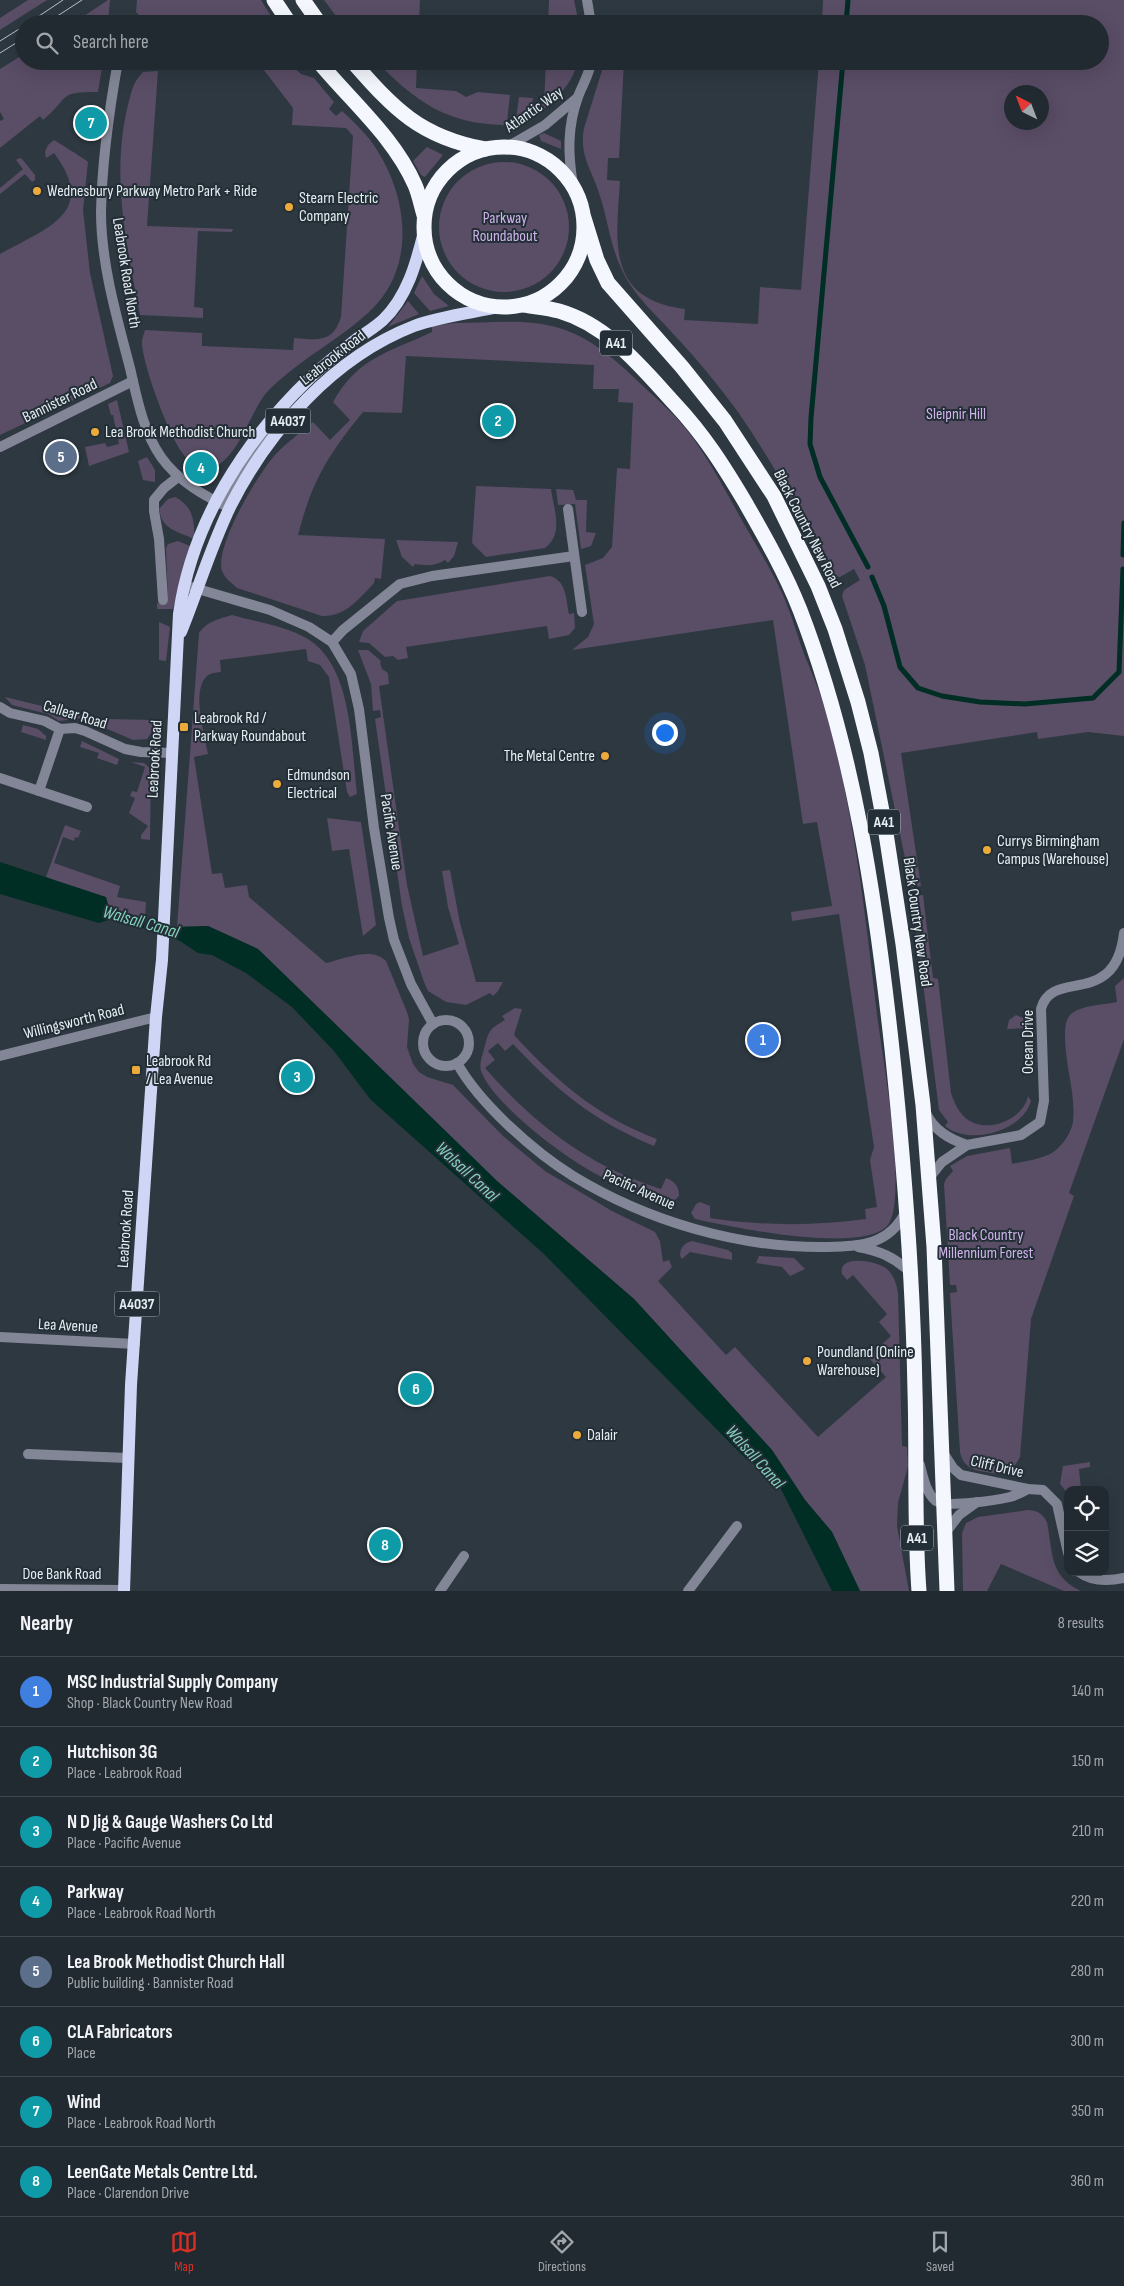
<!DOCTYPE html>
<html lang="en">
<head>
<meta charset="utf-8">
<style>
	:root { --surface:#222a31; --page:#2a3239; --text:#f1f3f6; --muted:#a2a7ab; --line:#3f464d; --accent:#d93025 }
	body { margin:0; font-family:"Sofia Sans Condensed",sans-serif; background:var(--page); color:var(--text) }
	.controls { position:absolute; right:15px; bottom:15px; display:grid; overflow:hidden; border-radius:10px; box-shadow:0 5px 20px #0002 }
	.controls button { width:45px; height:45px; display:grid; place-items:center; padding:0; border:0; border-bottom:1px solid var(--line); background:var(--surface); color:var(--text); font:25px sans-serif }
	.compass { position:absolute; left:1004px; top:85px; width:45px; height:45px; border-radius:50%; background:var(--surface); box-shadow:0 5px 20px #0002; rotate:318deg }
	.you { position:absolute; left:664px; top:732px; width:18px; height:18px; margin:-12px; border:4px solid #fff; border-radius:50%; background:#1a73e8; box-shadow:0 0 0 8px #1a73e833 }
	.badge { display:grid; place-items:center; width:32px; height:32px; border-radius:50%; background:var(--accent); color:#fff; font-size:16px; font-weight:700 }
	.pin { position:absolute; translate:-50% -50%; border:2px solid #fff; box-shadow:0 1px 5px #0006 }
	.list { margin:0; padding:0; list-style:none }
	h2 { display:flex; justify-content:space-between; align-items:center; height:65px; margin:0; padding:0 20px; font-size:21px }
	h2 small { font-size:16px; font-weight:400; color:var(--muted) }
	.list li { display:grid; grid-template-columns:32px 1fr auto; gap:15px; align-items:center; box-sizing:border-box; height:70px; padding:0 20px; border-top:1px solid var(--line) }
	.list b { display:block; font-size:19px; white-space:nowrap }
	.list p { margin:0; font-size:16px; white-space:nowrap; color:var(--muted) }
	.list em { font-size:16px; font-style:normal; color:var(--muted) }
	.icon { flex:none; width:28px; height:28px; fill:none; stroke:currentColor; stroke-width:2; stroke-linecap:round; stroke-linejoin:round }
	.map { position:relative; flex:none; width:1124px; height:1591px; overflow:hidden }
	.search { position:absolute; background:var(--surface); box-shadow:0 5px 20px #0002; left:15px; right:15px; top:15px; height:55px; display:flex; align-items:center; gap:12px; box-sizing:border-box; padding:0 18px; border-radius:28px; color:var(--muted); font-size:19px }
	.sheet { height:625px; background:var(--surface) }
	nav { display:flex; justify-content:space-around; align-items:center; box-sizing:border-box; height:70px; border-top:1px solid var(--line); background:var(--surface); font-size:14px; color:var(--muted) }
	nav a { display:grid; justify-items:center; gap:2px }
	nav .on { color:var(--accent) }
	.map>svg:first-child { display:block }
	.green { fill:#5a4d66; fill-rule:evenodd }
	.water { fill:#002d24 }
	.pier { fill:#2d3841 }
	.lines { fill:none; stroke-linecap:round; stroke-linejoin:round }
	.stream { stroke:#002d24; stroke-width:5 }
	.street { stroke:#838696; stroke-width:10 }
	.primary { stroke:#cfd6f5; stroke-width:12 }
	.highway { stroke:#f5f7ff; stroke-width:15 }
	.tram { stroke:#bac3c9; stroke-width:1 }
	.poi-dot { fill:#ebaa39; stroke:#232e36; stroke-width:2 }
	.labels { text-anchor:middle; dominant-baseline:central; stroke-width:4; stroke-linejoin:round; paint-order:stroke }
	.shield { fill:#232e36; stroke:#abb4ba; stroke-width:1 }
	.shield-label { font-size:15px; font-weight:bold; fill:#e5edf2 }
	.street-label { font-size:16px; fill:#e5edf2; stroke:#232e36 }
	.poi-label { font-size:16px; fill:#e5edf2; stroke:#232e36; text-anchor:start }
	.park-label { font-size:16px; fill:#cfb3ea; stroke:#232e36 }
	.water-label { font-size:18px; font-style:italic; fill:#84d1bd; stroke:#232e36 }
</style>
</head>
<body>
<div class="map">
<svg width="1124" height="1591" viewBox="0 0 1124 1591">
	<rect width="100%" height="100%" fill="#2d3841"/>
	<!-- green -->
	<g class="green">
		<polygon points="28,0 47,0 0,30 0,18"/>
		<polygon points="108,0 110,0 108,24 72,24"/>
		<polygon points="137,0 261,0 276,24 193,24 166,19 145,18 140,16 136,12"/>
		<polygon points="324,0 420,0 419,24 342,24"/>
		<polygon points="549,0 574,0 579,24 548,24"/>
		<path d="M823,0H1124V736L1088,732L1038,739L1037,732L901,753L921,886L911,887L865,665L842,596L844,590L860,580L854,569L840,577L832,576L827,570C802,516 772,461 738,412C720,387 699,362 678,339C659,317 636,299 623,272C610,247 608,219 599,193C591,168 579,156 584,128L605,61H624L619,158H608L607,180L620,181C616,242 606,299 685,309L684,320L758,324L760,287L801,290L819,61H1100V24H822ZM1042,92V122H1012V92Z"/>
		<path d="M24,54V61H103L98,92C56,92 71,97 43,120L40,116L0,148V121L4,119L0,112V69Z"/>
		<path d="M257,61H286L301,74L314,78L334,102L329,109L336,116L342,111C355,123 368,135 377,150C409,200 416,270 368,313C336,342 297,361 267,392C250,411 237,465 208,468C197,470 187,460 181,451C169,435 141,361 142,341C142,338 144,334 145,330L202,333V346L293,350L294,338C318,340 333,343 341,317L353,136L346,128L292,125L293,108Z"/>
		<path d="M376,61H417L416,88L456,91L466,97L478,92L510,95L507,122L504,125C446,124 415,101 376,61Z"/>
		<path d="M546,61H578C571,90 545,111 519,123L516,119L519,97L533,98L532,104H544Z"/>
		<path d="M158,71L147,226L233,229L232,232L198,231L194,307L203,308V318L140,315C127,247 111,178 127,109C131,94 132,83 143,72Z"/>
		<polygon points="544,133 561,141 561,149 541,141 539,135"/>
		<path d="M54,140C59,143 85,159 88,162L83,210L90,273L113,376L110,383L0,435V254C46,228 99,213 54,153L46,158L45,152L48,145Z"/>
		<polygon points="427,147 443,155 425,177 421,175 413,161"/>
		<polygon points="19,158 22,159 35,175 35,180 32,182 25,174 0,194 0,188 23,169 16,160"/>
		<circle cx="504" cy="227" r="65"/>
		<polygon points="422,276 434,294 449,306 430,311 414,293"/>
		<polygon points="408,301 419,314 388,327"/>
		<path d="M455,323C488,323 527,318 559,328C593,338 619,363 644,387C659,401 674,414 686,429C709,458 726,492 744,524C757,547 771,569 782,593C791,613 797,634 804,654C811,671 818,687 823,703C853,802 864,905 876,1006C880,1044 910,1202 887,1226C860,1254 732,1227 695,1219L691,1213L696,1204L700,1202L710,1206V1218C763,1226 813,1226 866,1219L865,1209L877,1207L870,1160L874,1147L839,914L792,921L791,912L832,906L817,822L803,824L773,620L572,650L588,637L594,624L585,565L603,558L612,547L617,468L630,469L633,403L618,402L619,389H593L594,365L406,356L402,413L363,412C328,455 312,481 298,535L385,539L381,579L375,578L374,583C359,599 345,617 322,616L237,588C232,583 225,579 222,571C214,547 258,474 275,455C286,443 300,433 313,422L330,440L350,420L333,402C358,357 390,352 432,332V326Z"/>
		<polygon points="117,400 129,452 89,466 85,447 105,443 107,447 119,444 113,415 111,415 108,404"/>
		<polygon points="147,457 155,470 155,482 143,480 138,461"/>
		<path d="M476,486L551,489C554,510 564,534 545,548L486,557L472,543Z"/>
		<polygon points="556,489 573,490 576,500 587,500 586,532 596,533 591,546 581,549 575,504 558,505"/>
		<path d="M175,497C193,506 195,521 194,539C177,531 162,530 159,509L168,499Z"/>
		<path d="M396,540L458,542L454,556L448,563L445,560C435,566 427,566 415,564L413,567L402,557Z"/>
		<polygon points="178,541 190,546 173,609 157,609 157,603 168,602 166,548 168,544"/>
		<path d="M550,576C567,581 566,600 569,614L574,613L575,628L569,635L549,639L547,626L406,647L408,658L398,660L393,656L385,657L369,643L359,642L363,631L397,601Z"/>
		<path d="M232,615C256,622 286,626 308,639C353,667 351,746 357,794L350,797L347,792L329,677L320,665L308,661L306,649L220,660L221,672C218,672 213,673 210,674C189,685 205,736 208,754L194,757L212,874L222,873L225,888L247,885L249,897L326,963C344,959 371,946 386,961L407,1012L409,1019L407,1047L413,1064L419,1072L427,1077L453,1085L503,1136L545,1171L612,1211L655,1232L660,1241L663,1262L669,1260L672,1267L658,1281L726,1355L735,1347L818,1437L886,1377L868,1357L891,1336L879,1322L887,1314L853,1275L847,1280L842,1274C837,1253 881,1261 889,1271C895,1278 897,1286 898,1293L902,1446L907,1447L908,1466L898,1503L897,1526L909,1591H860L832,1532L805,1500L772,1450L634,1299L497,1181L258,949L208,926L177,927L199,633C207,621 219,619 232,615Z"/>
		<polygon points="159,622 170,627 166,661 159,660"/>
		<polygon points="358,650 368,650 381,661 380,663 382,669 388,673 389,684 379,686 407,885 423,956 459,944 448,907 442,871 450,870 460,923 476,982 503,982 498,991 493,996 490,993 466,1005 446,1002 428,991 424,982 409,938 402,906 375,719 381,717 380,710 373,711 371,684"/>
		<polygon points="5,697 75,714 101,718 98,726 83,718 59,721 48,714 12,705"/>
		<polygon points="107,719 152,720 153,730 147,739 133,740 105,728"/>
		<polygon points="23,725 38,729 46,736 46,740 21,732"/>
		<polygon points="82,741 119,759 117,765 97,758 99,753 80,747"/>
		<polygon points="131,762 144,763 151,769 150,840 141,839 141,835 148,826 129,813 135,798 130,796 132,791 137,792 145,767"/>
		<polygon points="327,818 361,822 376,925 363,936 349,849 332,851"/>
		<polygon points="65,825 81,831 78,838 75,837 74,841 63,837 54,863 120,886 117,897 146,902 145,920 109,908 46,877"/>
		<path d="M923,895L933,978L938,979L951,1093C955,1105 961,1118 974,1123C994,1131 1024,1117 1028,1096L1031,1101C1022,1132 969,1146 945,1126L948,1122L939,1110L912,896Z"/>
		<path d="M1124,978V1039L1069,1193L1074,1196L1031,1319L1020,1457C1016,1465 1011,1471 1002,1473L1001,1467L1004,1466L1002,1460L993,1462L998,1474C981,1471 964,1472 960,1452L950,1293L957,1292L956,1285H950L944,1184L946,1179L953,1171L950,1166L967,1156L1010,1148L1012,1164C1025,1161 1038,1160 1050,1154C1060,1149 1072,1133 1073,1121C1076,1095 1065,1065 1065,1037C1065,1030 1065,1021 1070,1015C1080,1005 1103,1005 1117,1002L1115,986Z"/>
		<path d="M515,1008L522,1009L514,1035C556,1081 598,1117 657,1139L654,1146C595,1122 556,1090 513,1044L505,1051L498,1043L488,1051L495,1060L485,1068C535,1125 589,1166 661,1189L666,1178C675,1182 679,1186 679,1196C673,1202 670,1204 661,1202C640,1194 618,1186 598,1175C566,1159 493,1104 481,1071C479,1063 482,1057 484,1049C489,1031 488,1030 505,1020L502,1016Z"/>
		<polygon points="1016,1015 1023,1018 1025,1028 1007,1029 1009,1020"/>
		<path d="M692,1241L728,1250L732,1253V1260L690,1252L682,1259L680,1256C680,1248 684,1243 692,1241Z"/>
		<polygon points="759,1256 794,1258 805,1269 790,1276 782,1267 756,1263"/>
		<polygon points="1090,1462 1090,1467 1079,1469 1081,1490 1068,1490 1068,1494 1060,1484 1063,1466"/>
		<path d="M1028,1510C1037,1510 1043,1514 1047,1522C1053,1553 1049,1576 1081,1591H1064L1001,1564L987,1591H963L962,1533L966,1523L978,1517Z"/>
	</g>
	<!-- water -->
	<polygon class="water" points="0,862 106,897 109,908 177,927 208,926 258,949 497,1181 634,1299 772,1450 805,1500 832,1532 860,1591 832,1591 778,1483 765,1470 745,1458 544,1254 370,1099 334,1051 292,1007 246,973 212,955 198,953 180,941 114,918 99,923 0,894"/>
	<!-- pier -->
	<polygon class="pier" points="145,917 177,925 176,942 144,931"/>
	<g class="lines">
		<!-- stream -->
		<g class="stream">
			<polyline points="846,24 848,0"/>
			<polyline points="843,61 811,418 810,444 820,477 868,567"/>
			<polyline points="1123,555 1124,523"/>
			<polyline points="872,577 884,606 900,667 918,688 942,696 980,702 1025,704 1093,698 1119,672 1123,569"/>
		</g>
		<!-- street -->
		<g class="street">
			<polyline points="587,0 591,24"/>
			<path d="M118,61C109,111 102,161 101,212C101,264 117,318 130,368C137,398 143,431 161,457C178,481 204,496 230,508"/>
			<polyline points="507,147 545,125 577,98"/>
			<path d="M573,185C568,155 567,127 578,97C582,85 590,74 591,61"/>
			<polyline points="0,447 133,381"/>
			<polyline points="222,504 241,472 269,432 283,425"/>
			<polyline points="568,509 582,612"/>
			<polyline points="191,587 270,610 309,627 332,642 351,674 359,709 374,828 389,918 394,940 411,984 433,1024"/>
			<polyline points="163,600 159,539 154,511 154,500 164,488 178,477"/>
			<polyline points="332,642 343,630 400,584 432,576 574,556"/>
			<polyline points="0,707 10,713 45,721 60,729 75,728 85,731 125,749 141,752 171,753"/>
			<polyline points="0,778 87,807"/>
			<polyline points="39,791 60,729"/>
			<circle cx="446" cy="1043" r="23"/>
			<polyline points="0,1056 156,1017"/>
			<path d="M457,1063C479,1103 534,1152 573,1176C647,1221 738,1248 825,1247C860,1246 889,1246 906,1211"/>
			<path d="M925,1111C933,1130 949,1139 967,1145"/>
			<path d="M930,1177L942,1162L967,1145L1021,1135L1040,1122L1044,1101L1041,1009C1052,967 1115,1010 1124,933"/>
			<path d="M858,1247C880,1251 894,1257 910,1272"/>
			<polyline points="0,1337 135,1344"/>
			<polyline points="28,1454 128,1458"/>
			<polyline points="944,1454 953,1468 961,1475 1028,1489 1043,1490 1057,1504 1068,1553"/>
			<path d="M920,1465C923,1477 926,1493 936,1501C947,1508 997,1500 1010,1497C1016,1495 1023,1492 1028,1489"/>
			<polyline points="946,1532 959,1515 977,1502"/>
			<path d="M1079,1572C1092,1582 1109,1581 1124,1578"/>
			<polyline points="0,1589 124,1590"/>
			<polyline points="440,1591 464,1556"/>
			<polyline points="688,1591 737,1526"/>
		</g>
		<!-- primary -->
		<g class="primary">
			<path d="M181,632C198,590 211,546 231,505C269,430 334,357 414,326C441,316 471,313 499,307"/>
			<path d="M124,1591L131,1385L156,1017L162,960L179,614C192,522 245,440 311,377C326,363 342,351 358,338C366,333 375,327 383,320C407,297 416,264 424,232"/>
		</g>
		<!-- highway -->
		<g class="highway">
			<polyline points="274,0 290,24"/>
			<polyline points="303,0 320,24"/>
			<path d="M318,61C351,101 394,137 415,185C419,194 421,205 424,215"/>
			<path d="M352,61C394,109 420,137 485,149"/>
			<circle cx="504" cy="227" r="80"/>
			<polyline points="584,218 597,260 608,283 682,367 725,421 774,496 818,586 835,629 858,702 871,753 885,827 903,944 923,1105 934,1247 947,1591"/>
			<path d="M524,305C536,307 548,308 559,311C608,325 642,368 675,404C704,435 723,465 745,502C765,537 785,572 800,610C854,750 876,901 892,1049C904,1163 913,1277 915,1391C917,1458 914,1525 919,1591"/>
		</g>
		<!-- tram -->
		<g class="tram">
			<polyline points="27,24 63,0"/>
			<polyline points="45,24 82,0"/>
			<polyline points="0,41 24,26"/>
			<polyline points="0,53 24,38"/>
		</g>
	</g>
	<!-- markers -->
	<g class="poi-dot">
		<circle cx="37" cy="191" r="5"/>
		<circle cx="289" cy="207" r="5"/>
		<circle cx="95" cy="432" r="5"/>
		<rect x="179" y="722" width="10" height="10" rx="2.5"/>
		<circle cx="605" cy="756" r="5"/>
		<circle cx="277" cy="784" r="5"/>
		<circle cx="987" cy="850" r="5"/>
		<rect x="131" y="1065" width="10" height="10" rx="2.5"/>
		<circle cx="807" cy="1361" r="5"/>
		<circle cx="577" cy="1435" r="5"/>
	</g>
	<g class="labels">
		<!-- shield labels -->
		<g class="shield">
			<rect x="600" y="330.5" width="32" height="25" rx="4"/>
			<rect x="265.5" y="408.5" width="45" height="25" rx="4"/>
			<rect x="868" y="809.5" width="32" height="25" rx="4"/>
			<rect x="114.5" y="1291.5" width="45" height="25" rx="4"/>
			<rect x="901" y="1525.5" width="32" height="25" rx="4"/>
		</g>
		<g class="shield-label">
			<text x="616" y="343">A41</text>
			<text x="288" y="421">A4037</text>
			<text x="884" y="822">A41</text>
			<text x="137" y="1304">A4037</text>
			<text x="917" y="1538">A41</text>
		</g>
		<!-- street labels -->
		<g class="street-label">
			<text transform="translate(534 110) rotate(-35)">Atlantic Way</text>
			<text transform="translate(126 273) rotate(81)">Leabrook Road North</text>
			<text transform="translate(333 358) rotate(-38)">Leabrook Road</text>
			<text transform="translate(60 401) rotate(-26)">Bannister Road</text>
			<text transform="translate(807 529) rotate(63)">Black Country New Road</text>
			<text transform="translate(75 715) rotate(17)">Callear Road</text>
			<text transform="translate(155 759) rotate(-87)">Leabrook Road</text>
			<text transform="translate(391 832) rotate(81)">Pacific Avenue</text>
			<text transform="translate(917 922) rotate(82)">Black Country New Road</text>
			<text transform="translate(74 1022) rotate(-14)">Willingsworth Road</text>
			<text transform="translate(1028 1042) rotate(-90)">Ocean Drive</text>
			<text transform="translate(639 1190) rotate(24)">Pacific Avenue</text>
			<text transform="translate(126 1229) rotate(-86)">Leabrook Road</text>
			<text transform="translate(68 1326) rotate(3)">Lea Avenue</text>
			<text transform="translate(997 1467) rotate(13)">Cliff Drive</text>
			<text x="62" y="1574">Doe Bank Road</text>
		</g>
		<!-- poi labels -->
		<g class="poi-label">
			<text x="47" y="191">Wednesbury Parkway Metro Park + Ride</text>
			<text x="299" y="198">Stearn Electric<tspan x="299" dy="18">Company</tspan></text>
			<text x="105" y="432">Lea Brook Methodist Church</text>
			<text x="194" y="718">Leabrook Rd /<tspan x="194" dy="18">Parkway Roundabout</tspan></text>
			<text x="595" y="756" text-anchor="end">The Metal Centre</text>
			<text x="287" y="775">Edmundson<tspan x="287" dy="18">Electrical</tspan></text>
			<text x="997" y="841">Currys Birmingham<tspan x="997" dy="18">Campus (Warehouse)</tspan></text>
			<text x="146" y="1061">Leabrook Rd<tspan x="146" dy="18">/ Lea Avenue</tspan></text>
			<text x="817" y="1352">Poundland (Online<tspan x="817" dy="18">Warehouse)</tspan></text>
			<text x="587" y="1435">Dalair</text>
		</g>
		<!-- park labels -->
		<g class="park-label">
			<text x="505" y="218">Parkway<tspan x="505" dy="18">Roundabout</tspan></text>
			<text x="956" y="414">Sleipnir Hill</text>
			<text x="986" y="1235">Black Country<tspan x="986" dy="18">Millennium Forest</tspan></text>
		</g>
		<!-- water labels -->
		<g class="water-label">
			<text transform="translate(141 922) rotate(16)">Walsall Canal</text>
			<text transform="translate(467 1172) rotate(43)">Walsall Canal</text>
			<text transform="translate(755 1457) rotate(48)">Walsall Canal</text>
		</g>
	</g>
</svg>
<div class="controls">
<button><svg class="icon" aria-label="locate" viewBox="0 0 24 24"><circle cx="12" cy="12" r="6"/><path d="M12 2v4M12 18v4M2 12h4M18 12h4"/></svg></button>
<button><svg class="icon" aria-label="layers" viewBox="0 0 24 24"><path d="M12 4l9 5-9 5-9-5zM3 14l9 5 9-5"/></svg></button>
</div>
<svg class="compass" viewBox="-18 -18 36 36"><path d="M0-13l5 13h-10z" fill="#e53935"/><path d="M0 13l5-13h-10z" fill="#a2a7ab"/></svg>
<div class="you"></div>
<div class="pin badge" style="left:763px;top:1040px;background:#3f7fe0">1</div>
<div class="pin badge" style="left:498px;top:421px;background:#0f9aa8">2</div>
<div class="pin badge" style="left:297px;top:1077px;background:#0f9aa8">3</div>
<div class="pin badge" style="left:201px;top:468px;background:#0f9aa8">4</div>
<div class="pin badge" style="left:61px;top:457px;background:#5c6f8a">5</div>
<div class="pin badge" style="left:416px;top:1389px;background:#0f9aa8">6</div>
<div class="pin badge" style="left:91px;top:123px;background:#0f9aa8">7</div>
<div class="pin badge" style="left:385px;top:1545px;background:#0f9aa8">8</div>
<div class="search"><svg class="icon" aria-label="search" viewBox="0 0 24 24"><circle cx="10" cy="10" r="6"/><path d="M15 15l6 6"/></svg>Search here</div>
</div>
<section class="sheet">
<h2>Nearby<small>8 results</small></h2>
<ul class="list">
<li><span class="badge" style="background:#3f7fe0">1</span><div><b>MSC Industrial Supply Company</b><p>Shop · Black Country New Road</p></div><em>140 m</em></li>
<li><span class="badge" style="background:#0f9aa8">2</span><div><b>Hutchison 3G</b><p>Place · Leabrook Road</p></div><em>150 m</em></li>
<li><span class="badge" style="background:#0f9aa8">3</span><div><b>N D Jig &amp; Gauge Washers Co Ltd</b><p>Place · Pacific Avenue</p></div><em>210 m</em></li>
<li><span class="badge" style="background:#0f9aa8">4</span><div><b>Parkway</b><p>Place · Leabrook Road North</p></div><em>220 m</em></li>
<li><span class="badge" style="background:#5c6f8a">5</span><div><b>Lea Brook Methodist Church Hall</b><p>Public building · Bannister Road</p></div><em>280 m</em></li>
<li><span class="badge" style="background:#0f9aa8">6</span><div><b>CLA Fabricators</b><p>Place</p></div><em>300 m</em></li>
<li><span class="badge" style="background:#0f9aa8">7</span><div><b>Wind</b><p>Place · Leabrook Road North</p></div><em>350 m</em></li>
<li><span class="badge" style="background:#0f9aa8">8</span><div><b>LeenGate Metals Centre Ltd.</b><p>Place · Clarendon Drive</p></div><em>360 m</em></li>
</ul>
</section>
<nav>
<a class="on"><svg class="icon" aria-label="map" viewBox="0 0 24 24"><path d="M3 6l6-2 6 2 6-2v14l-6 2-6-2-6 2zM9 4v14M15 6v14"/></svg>Map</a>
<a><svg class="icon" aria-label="directions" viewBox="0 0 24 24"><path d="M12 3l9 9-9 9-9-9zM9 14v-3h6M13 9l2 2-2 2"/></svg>Directions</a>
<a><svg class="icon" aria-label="saved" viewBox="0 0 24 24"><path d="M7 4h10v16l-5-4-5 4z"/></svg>Saved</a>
</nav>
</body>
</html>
